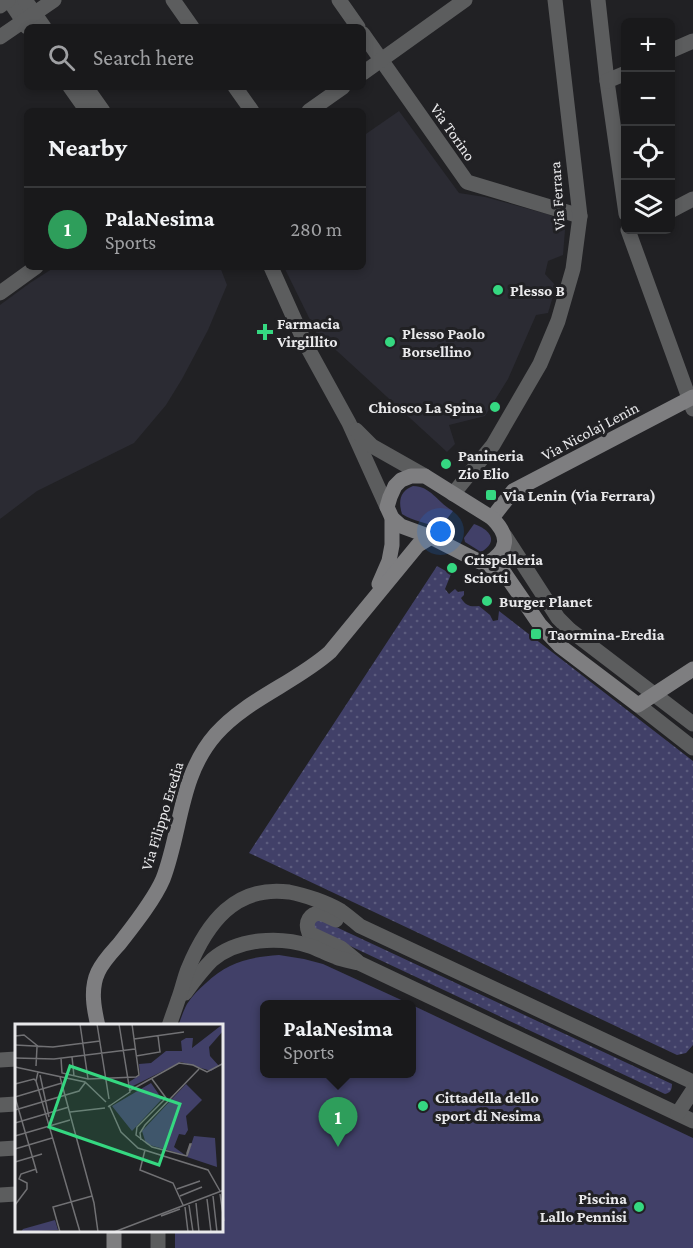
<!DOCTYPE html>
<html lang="en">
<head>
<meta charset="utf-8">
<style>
	:root { --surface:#19191b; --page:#262628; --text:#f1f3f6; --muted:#9fa0a3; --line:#37383a; --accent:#35d881 }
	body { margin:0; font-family:"Crimson Pro",serif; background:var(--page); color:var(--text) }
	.controls { position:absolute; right:18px; top:18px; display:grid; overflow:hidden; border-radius:9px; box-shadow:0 3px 9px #0003 }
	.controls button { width:54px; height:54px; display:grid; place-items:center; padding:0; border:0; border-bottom:2px solid var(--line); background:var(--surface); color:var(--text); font:30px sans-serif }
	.you { position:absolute; left:441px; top:532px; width:21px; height:21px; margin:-15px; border:4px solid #fff; border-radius:50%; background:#1a73e8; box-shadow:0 0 0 9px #1a73e833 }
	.badge { display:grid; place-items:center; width:39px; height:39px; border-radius:50%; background:var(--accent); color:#fff; font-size:20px; font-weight:700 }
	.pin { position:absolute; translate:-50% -50px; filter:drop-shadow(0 2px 3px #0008) }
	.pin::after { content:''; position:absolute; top:32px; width:21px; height:18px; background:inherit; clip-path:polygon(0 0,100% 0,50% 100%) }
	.popup { position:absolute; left:260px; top:1000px; width:156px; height:78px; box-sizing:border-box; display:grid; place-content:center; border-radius:9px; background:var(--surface); filter:drop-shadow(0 2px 4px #0005); font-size:20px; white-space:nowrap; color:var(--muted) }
	.popup b { font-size:22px; color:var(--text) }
	.popup::after { content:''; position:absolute; left:50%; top:100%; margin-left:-12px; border:12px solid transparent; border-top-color:var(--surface) }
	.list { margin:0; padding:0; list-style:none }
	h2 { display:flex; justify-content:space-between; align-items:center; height:78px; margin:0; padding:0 24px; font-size:26px }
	h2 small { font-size:20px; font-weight:400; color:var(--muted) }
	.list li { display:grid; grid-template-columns:39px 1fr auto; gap:18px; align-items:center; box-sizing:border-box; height:84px; padding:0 24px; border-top:2px solid var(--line) }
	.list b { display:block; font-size:22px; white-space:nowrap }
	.list p { margin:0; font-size:20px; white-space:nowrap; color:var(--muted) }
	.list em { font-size:20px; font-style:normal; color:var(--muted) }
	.icon { flex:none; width:33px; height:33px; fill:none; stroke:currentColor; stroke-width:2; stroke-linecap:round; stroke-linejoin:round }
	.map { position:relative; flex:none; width:693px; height:1248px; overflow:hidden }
	.search { position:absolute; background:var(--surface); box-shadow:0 3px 9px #0003; left:24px; top:24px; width:342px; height:66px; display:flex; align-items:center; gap:15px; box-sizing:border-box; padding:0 21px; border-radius:9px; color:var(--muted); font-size:22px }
	.panel { position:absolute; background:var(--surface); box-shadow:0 3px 9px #0003; left:24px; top:108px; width:342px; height:162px; border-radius:9px }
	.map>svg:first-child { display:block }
	.built { fill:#2b2b33 }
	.grass { fill:url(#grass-dots) }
	.garden { fill:#414068 }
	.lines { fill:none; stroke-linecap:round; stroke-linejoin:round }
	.minor { stroke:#5c5d5e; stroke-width:15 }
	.tertiary { stroke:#5c5d5e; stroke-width:15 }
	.secondary { stroke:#7e7e80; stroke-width:15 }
	.poi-dot { fill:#35d881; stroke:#212124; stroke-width:2 }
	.labels { text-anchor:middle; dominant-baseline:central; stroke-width:6; stroke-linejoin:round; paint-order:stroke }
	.street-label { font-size:16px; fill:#e9e9eb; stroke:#212124 }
	.poi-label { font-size:16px; font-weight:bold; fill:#e9e9eb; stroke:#212124; text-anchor:start }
	.inset-road { fill:none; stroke:#717174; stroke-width:1.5 }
	.view { fill:#35d881; fill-opacity:0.15; stroke:#35d881; stroke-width:3 }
	.inset-edge { fill:none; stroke:#e9e9eb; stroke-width:3 }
</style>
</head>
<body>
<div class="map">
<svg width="693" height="1248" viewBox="0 0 693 1248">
	<defs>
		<pattern id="grass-dots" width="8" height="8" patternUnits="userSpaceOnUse" patternTransform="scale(1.5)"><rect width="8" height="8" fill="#414068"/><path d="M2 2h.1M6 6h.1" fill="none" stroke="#5c5c7e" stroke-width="1.8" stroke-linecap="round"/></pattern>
	</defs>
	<rect width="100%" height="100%" fill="#212124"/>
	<!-- built -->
	<g class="built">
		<polygon points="399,111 459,193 485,197 547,214 564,221 565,230 563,255 548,261 545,274 556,286 548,313 536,315 508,379 485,416 449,425 455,444 447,452 337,351 318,336 284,267 363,267 363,136"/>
		<polygon points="55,267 220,267 227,285 208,330 182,379 166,405 134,443 37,491 0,519 0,305 30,283"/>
	</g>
	<!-- grass -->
	<g class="grass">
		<path d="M437,566L451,574L445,589L449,594L455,589L458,592L464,591V595L461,598C466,606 470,607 479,606L490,615L493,621L498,620L499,611L693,761V1045L686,1053L677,1055L249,853Z"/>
		<path d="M319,919L672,1084C672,1090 670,1093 665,1094L314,929V920Z"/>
	</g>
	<!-- garden -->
	<g class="garden">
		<path d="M413,486C431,486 438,503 453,511L440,528C427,523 413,521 402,514C398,501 400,491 413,486Z"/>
		<path d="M474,524C489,529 500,541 481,552L465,542L464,538Z"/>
		<path d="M279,955L304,959L323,964L410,1004H264V1074H412V1005L693,1138V1248H175V1232H222V1026H178C181,1019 183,1011 187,1004C192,996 199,989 206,983C228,962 250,957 279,955Z"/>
	</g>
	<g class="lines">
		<!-- minor -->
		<g class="minor">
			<polyline points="9,0 27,27"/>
			<polyline points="25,0 44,27"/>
			<polyline points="173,0 192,27"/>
			<polyline points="339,0 358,27"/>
			<polyline points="598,0 607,81 626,214"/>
			<polyline points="363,34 467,182 580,216"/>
			<polyline points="670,51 693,41"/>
			<polyline points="363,73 465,0"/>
			<polyline points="607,81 626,73"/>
			<polyline points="70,87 87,111"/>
			<polyline points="86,87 103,111"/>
			<polyline points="235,87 252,111"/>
			<polyline points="309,111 343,87"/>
			<polyline points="670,211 693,199"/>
			<polyline points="628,230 693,409"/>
			<polyline points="271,267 305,343 349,423 387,507"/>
			<polyline points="0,293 36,267"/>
			<polyline points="356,430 372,446 425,476"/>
			<polyline points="505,536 558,618 570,630 693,724"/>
			<polyline points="638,705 693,748"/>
			<path d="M336,920C327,916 316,908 309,919C306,924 307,928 309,933L341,948L357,961"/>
			<path d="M185,993C193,982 202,970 212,960C238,938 279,936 310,946C319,949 327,954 336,957C343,960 351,961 359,963L693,1121"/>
			<path d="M169,1026C172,1017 175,1009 178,1000C182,990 184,979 188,969C207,923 235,885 289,892C305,895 328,903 341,911C348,916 354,921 360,926L693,1082"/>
			<polyline points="0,1060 16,1059"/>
			<polyline points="0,1105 16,1104"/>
			<polyline points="678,1113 693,1090"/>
			<polyline points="0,1149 16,1148"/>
			<polyline points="0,1195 16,1194"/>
			<polyline points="158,1232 158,1248"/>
		</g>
		<!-- tertiary -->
		<g class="tertiary">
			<polyline points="0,6 8,0"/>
			<polyline points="0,37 54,0"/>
			<polyline points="453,494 493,445 540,364 558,321 573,269 580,216 555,0"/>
		</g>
		<!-- secondary -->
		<g class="secondary">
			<polyline points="392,518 401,526 431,537 478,561 503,571 540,625 560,646 638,705 693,669"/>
			<polyline points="492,518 513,491 693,397"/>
			<path d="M379,584L389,561L392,545V518L387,507L390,497L395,486L401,480L411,476H425L492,518C510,536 509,550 487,564"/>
			<path d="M98,1026C94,1009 90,989 98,972C103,961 112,952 120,943C134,925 154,900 163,879C182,829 179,776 216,734C247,699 295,683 330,652L418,545L431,537"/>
			<polyline points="114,1232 114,1248"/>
		</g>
	</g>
	<!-- markers -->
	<g class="poi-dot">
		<circle cx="498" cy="290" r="6"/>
		<path d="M262 323h6v6h6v6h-6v6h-6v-6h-6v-6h6z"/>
		<circle cx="390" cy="342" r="6"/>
		<circle cx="495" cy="407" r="6"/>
		<circle cx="446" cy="464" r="6"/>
		<rect x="485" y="489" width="12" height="12" rx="3"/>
		<circle cx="452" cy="568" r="6"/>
		<circle cx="487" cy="601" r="6"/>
		<rect x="530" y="628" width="12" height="12" rx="3"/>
		<circle cx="423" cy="1106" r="6"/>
		<circle cx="639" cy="1207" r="6"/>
	</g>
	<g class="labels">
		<!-- street labels -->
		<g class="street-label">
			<text transform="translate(453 132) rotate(55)">Via Torino</text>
			<text transform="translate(557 196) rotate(-94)">Via Ferrara</text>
			<text transform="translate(590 431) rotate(-28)">Via Nicolaj Lenin</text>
			<text transform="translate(162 816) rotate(-73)">Via Filippo Eredia</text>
		</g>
		<!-- poi labels -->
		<g class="poi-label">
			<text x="510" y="290">Plesso B</text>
			<text x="277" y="323">Farmacia<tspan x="277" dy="18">Virgillito</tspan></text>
			<text x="402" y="333">Plesso Paolo<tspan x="402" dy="18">Borsellino</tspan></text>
			<text x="483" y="407" text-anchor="end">Chiosco La Spina</text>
			<text x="458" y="455">Panineria<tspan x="458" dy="18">Zio Elio</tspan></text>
			<text x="503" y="495">Via Lenin (Via Ferrara)</text>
			<text x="464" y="559">Crispelleria<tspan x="464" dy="18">Sciotti</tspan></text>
			<text x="499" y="601">Burger Planet</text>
			<text x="548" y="634">Taormina-Eredia</text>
			<text x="435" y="1097">Cittadella dello<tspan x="435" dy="18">sport di Nesima</tspan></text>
			<text x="627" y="1198" text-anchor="end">Piscina<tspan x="627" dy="18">Lallo Pennisi</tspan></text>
		</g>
	</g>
	<!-- overview -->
	<g transform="translate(15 1024)">
		<rect width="208" height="208" fill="#212124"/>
		<path d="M208,0V7L194,23L195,32L204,42L196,47L166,38L116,63L114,58L125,51L124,40L136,39L151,27H167L166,17L171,14H178L177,24ZM136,59L147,75L117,107L97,82ZM40,196L43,206L6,208L8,205Z" fill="#414068"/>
		<path d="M171,60L187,76L171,92L173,106L170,111L164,110L159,123L170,131L131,120L127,107ZM179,112L200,114L202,143L172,133Z" fill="#414068"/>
		<path class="inset-road" d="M65,0L73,55M82,0L94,75M0,12L9,11L24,23M119,15L169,8M0,21L38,23L85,17M121,32L145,28L143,12M57,33L59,52M0,34L39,35L120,25M46,34L47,49L73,55L121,53L124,51L117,0M21,42L22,23M0,43L70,58L91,78M23,48L21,57L65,208M25,51L34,93M45,53L79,179L83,208M137,55L151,74M0,60L19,55L21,57M114,67L164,39L178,41L192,48L209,39M151,74L122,103L121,111L137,123L172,132M94,81L106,108L123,124L193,146L205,167M93,83L115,68L104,0M0,86L64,67L70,59M55,88L90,84M0,99L54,83M0,112L55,96M126,116L125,109L130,101L184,45M175,120H176L172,132V129ZM0,125L37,114M130,126L125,146L158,159L168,181M0,138L27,130M22,149L0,73L47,59M162,165L185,157M205,170L209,197M165,172L187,163M198,172L202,208M192,175L196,208M181,179L184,208M0,181L12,165V159L4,155L6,150L21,145M174,181L178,208M170,183L173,208M146,192L165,185M45,208L38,183L77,172M99,208L209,166"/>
		<path class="view" d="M55,42L165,80L144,141L34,103Z"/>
		<rect width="208" height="208" class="inset-edge"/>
	</g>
</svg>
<div class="controls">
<button>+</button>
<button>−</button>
<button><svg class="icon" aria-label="locate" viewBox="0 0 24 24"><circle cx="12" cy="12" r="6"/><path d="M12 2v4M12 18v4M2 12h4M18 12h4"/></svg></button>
<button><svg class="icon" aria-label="layers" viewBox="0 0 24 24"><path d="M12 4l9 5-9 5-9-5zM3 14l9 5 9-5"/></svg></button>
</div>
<div class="you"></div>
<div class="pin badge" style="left:338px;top:1147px;background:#2e9e5b">1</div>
<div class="popup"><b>PalaNesima</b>Sports</div>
<div class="search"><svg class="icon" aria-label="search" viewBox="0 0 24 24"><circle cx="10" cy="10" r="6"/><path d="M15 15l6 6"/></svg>Search here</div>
<section class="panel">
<h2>Nearby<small></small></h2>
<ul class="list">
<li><span class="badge" style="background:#2e9e5b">1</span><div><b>PalaNesima</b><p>Sports</p></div><em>280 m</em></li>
</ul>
</section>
</div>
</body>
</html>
